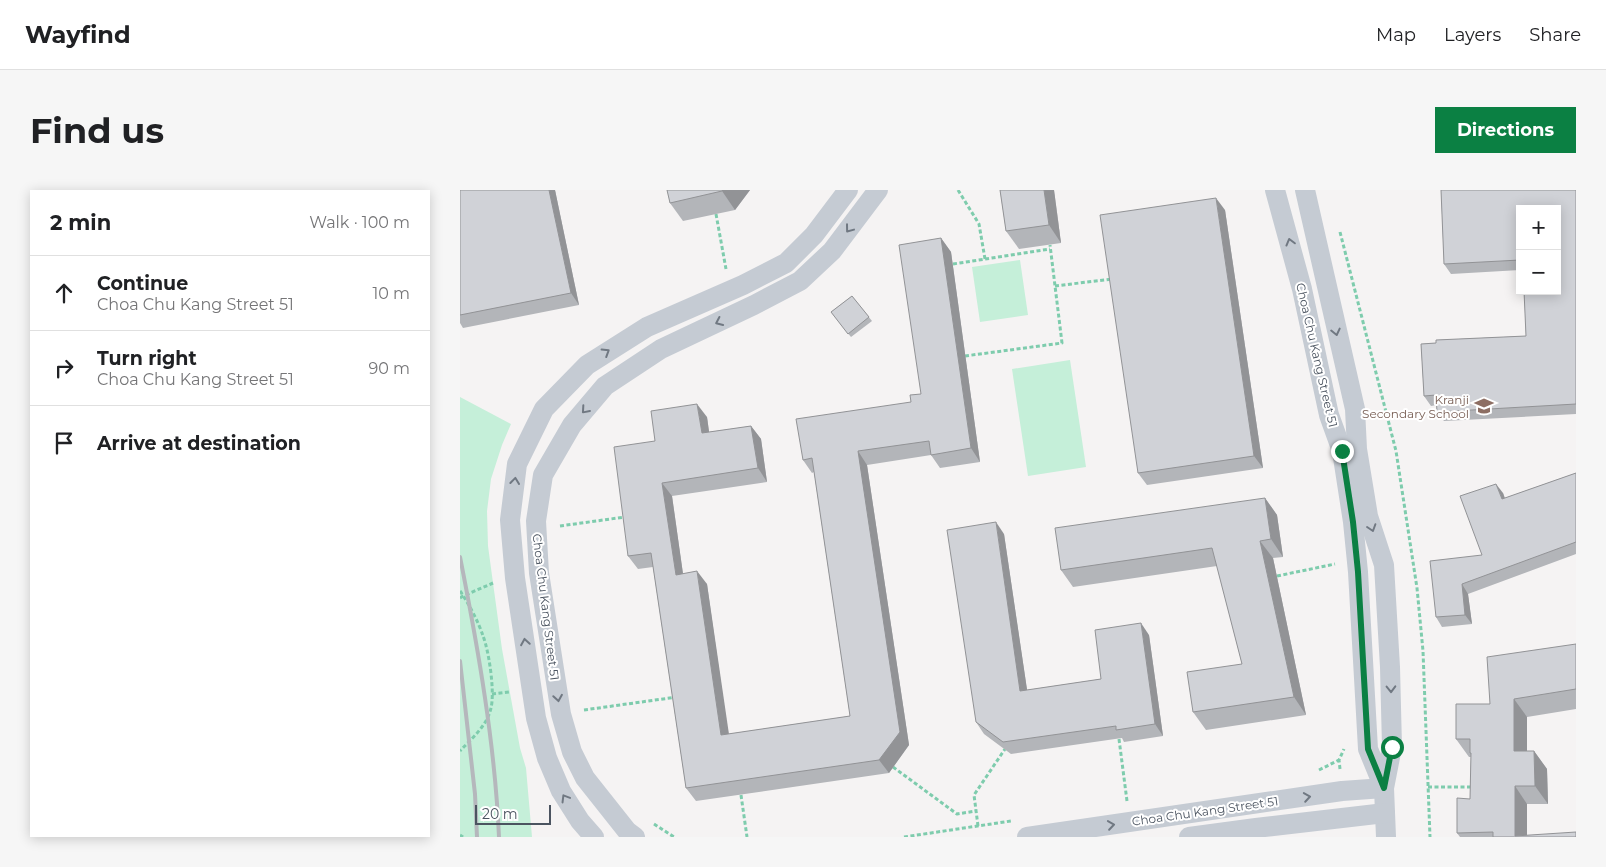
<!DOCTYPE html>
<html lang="en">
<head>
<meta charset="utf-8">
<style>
	:root { --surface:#fff; --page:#f6f6f6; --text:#202124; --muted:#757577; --line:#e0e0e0; --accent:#0b8043 }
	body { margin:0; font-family:Montserrat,sans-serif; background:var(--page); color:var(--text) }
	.controls { position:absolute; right:15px; top:15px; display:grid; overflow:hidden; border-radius:0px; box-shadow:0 2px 12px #0003 }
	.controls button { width:45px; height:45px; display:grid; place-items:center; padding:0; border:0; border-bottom:1px solid var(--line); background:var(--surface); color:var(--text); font:25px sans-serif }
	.scale { position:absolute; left:15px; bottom:12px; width:76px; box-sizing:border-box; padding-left:5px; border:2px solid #4b5460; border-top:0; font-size:14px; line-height:18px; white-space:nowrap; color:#4b5460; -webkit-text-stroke:4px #fff; paint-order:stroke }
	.stop { position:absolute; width:15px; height:15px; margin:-11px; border:4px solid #0b8043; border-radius:50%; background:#fff }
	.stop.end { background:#0b8043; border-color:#fff; box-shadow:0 1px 5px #0008 }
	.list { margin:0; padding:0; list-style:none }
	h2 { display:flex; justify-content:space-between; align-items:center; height:65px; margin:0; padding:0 20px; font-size:21px }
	h2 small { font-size:16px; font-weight:400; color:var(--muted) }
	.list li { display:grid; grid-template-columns:32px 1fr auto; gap:15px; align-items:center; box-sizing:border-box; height:75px; padding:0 20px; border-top:1px solid var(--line) }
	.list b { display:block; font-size:19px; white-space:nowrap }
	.list p { margin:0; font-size:16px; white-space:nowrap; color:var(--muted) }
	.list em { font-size:16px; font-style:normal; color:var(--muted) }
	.icon { flex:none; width:28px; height:28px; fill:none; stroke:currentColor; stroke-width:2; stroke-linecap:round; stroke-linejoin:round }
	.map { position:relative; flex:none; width:1116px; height:647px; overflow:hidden; border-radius:0px }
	header { display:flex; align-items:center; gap:30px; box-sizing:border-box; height:70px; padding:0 25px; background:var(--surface); border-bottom:1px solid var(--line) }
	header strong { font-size:24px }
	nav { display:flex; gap:28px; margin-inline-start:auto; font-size:18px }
	.intro { display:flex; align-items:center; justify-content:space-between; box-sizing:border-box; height:120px; padding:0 30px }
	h1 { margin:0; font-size:35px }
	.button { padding:12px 22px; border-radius:0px; background:var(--accent); color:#fff; font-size:18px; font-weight:700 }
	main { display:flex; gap:30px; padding:0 30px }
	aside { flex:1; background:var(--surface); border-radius:0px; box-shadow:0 2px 12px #0003 }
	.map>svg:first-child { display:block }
	.green { fill:#c5efd9 }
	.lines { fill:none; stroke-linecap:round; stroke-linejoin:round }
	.path { stroke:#7eccad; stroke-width:3; stroke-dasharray:4 2.5; stroke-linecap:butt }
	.street { stroke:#c5cbd3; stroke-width:20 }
	.rail { stroke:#b5b7bc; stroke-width:4 }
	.wall { fill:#b3b5b9 }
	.shaded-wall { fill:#929396 }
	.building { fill:#d0d2d7; stroke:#929396 }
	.oneway { stroke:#707882 }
	.route { stroke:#0b8043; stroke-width:6 }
	.labels { text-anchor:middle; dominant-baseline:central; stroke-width:4; stroke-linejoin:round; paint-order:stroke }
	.street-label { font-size:12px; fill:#4b5460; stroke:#fff }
	.education-label { font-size:12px; fill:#785e54; stroke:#fff; text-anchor:end }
</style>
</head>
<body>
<header>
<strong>Wayfind</strong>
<nav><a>Map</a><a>Layers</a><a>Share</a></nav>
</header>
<div class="intro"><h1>Find us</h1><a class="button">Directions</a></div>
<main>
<aside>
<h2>2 min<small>Walk · 100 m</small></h2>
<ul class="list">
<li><svg class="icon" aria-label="ahead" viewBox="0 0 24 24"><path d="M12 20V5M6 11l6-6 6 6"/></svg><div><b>Continue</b><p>Choa Chu Kang Street 51</p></div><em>10 m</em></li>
<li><svg class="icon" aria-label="right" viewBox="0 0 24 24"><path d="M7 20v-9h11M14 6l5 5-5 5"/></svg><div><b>Turn right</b><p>Choa Chu Kang Street 51</p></div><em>90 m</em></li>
<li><svg class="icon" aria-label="arrive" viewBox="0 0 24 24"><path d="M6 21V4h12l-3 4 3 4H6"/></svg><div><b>Arrive at destination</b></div></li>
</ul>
</aside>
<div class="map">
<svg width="1116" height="647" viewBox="0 0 1116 647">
	<rect width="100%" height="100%" fill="#f5f3f3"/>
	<!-- green -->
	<g class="green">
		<polygon points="560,70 568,125 520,132 512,77"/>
		<polygon points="610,170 626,277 568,286 552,179"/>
		<polygon points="0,207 51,234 42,255 31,289 27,321 28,356 42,459 60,558 66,578 72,647 0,647"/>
	</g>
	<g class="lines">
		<!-- path -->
		<g class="path">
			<polyline points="498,0 519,34 525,69"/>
			<polyline points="256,24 266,79"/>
			<polyline points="880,42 936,261 957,398 963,461 970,647"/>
			<polyline points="493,74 590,59"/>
			<polyline points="595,96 652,89"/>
			<polyline points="505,166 602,153 590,55"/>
			<polyline points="100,336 165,327"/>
			<polyline points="817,386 875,374"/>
			<path d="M0,401C8,412 19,433 23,446C29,461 35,502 31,518C27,536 12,548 0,561"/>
			<polyline points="0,408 3,406 33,393"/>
			<polyline points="32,504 49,502"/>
			<polyline points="124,520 217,507"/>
			<polyline points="659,549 667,611"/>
			<polyline points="433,577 497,624 516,621"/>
			<polyline points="880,579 879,570 884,559"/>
			<polyline points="859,580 879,570"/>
			<polyline points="968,597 1013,597"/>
			<polyline points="281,605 287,647"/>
			<polyline points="194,634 214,647"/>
			<polyline points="518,636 514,605 545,559"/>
			<polyline points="0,645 3,647"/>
			<polyline points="444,647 551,631"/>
		</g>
		<!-- street -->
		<g class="street">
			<polyline points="815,0 842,99 869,225 882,261 893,332 898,382 908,559 924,598"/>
			<polyline points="845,0 895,219 897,259 908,326 924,375 930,477 932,557 924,598 926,647"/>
			<polyline points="134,647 120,631 101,601 87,568 76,528 55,388 50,330 57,274 84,219 127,175 187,137 283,95 326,73 354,45 388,0"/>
			<polyline points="175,647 167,641 125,588 112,562 101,524 79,383 76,331 83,285 112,235 145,196 201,159 294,115 340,91 372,61 418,0"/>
			<polyline points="567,647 882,601 924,598"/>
			<polyline points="729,647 796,638 925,623"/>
		</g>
		<!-- rail -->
		<g class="rail">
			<path d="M0,367C18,458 35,554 39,647"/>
			<polyline points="0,471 15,604 17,647"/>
		</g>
	</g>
	<!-- wall -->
	<g class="wall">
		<polygon points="0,0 95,0 119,115 3,138 0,133"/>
		<polygon points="207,0 290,0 275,20 223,31 210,13"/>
		<polygon points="540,0 594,0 601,53 559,59 546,41"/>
		<polygon points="981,0 1116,0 1116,224 984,231 977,222 977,215 971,216 964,206 961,154 976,153 976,150 1066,146 1064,101 1097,101 1097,19 1060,19 1060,80 991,84 984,74"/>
		<polygon points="765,20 803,278 687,295 678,283"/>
		<polygon points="481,48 491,62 520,272 480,278 471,265 407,275 449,555 429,583 236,611 226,598 193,377 178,379 168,366 195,251 247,227 249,242 291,236 301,249 307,292 212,306 223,384 247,394 268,544 390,526 354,282 352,283 343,270 451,212 461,204"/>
		<polygon points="392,106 412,131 391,147 371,122"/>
		<polygon points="1116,283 1116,364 1008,404 1012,434 982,437 976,427 1022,365 1043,303 1045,308"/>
		<polygon points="805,308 817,325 823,367 813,368 846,525 746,540 733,522 782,474 757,376 613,397 601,380"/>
		<polygon points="544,344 567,500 641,489 689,445 703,546 664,552 662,548 551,564 524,544 516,532"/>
		<polygon points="1116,454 1116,519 1067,527 1067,561 1074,561 1087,579 1088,614 1067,614 1067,645 1116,647 1000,647 997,643 1010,609 1011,567 1009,567 996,549 1030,514"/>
	</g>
	<!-- shaded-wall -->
	<g class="shaded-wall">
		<polygon points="89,0 95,0 119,115 111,103"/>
		<polygon points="263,0 290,0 275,20 262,1"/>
		<polygon points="584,0 594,0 601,53 589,35"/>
		<polygon points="756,8 765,20 803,278 794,266"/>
		<polygon points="481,48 491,62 520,272 511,258"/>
		<polygon points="237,214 247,227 251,256 242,243"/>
		<polygon points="291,236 301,249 307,292 298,278"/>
		<polygon points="398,261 407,275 449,555 429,583 419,570"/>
		<polygon points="202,293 212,306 225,398 216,385"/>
		<polygon points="1036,294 1043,303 1048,319 1042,309"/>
		<polygon points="805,308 817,325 823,367 811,349"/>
		<polygon points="536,332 544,344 569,513 560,501"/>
		<polygon points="800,351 813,368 846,525 834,507"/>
		<polygon points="237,381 247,394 271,558 261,545"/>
		<polygon points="1002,394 1008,404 1012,434 1005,425"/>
		<polygon points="681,433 689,445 703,546 695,534"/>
		<polygon points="1054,509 1067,527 1067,579 1054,561"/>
		<polygon points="1074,561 1087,579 1088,614 1075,596"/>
		<polygon points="1055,596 1067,614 1067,647 1055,646"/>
	</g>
	<!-- building -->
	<g class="building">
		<polygon points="0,0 89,0 111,103 0,125"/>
		<polygon points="207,0 263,0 262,1 210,13"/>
		<polygon points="540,0 584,0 589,35 546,41"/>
		<polygon points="981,0 1116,0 1116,214 977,222 976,205 964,206 961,154 976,153 976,150 1066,146 1064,101 1097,101 1097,19 1060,19 1060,70 984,74"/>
		<polygon points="756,8 794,266 678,283 640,25"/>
		<polygon points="481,48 511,258 471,265 469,251 398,261 440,542 419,570 226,598 191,363 168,366 154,257 195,251 191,221 237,214 242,243 291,236 298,278 202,293 216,385 237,381 261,545 390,526 352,268 343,270 336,229 451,212 450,205 461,204 439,55"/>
		<polygon points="392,106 409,127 388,144 371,122"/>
		<polygon points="1116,283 1116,352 1002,394 1005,425 976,427 970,371 1022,365 1000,306 1036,294 1042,309"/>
		<polygon points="805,308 811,349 800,351 834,507 733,522 727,482 782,474 752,358 601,380 595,338"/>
		<polygon points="536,332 560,501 641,489 635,440 681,433 695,534 656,540 656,536 543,552 516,532 487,340"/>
		<polygon points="1116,454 1116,499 1054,509 1054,561 1074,561 1075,596 1055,596 1055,646 1116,642 1116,647 1033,647 1033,642 997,643 997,608 1010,609 1011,563 1010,563 1010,549 996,549 996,514 1030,514 1027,467"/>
	</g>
	<!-- one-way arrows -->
	<defs><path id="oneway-chevron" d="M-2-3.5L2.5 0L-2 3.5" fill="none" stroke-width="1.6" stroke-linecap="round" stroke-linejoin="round" transform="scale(1.25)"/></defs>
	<g class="oneway">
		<use href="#oneway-chevron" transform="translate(389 39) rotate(127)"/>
		<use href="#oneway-chevron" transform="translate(830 52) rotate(-105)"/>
		<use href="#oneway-chevron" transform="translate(259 132) rotate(155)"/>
		<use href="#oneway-chevron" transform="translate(876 142) rotate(77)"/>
		<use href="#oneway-chevron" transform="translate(146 162) rotate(-32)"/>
		<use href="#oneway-chevron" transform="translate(125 220) rotate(131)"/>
		<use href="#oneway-chevron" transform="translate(55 291) rotate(-83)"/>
		<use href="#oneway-chevron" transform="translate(912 338) rotate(72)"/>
		<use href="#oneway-chevron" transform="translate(65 452) rotate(-99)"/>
		<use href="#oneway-chevron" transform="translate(931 499) rotate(89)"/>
		<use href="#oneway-chevron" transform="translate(98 508) rotate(81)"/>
		<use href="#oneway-chevron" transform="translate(847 607) rotate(-9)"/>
		<use href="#oneway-chevron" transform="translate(105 608) rotate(-121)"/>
		<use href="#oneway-chevron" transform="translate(651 635) rotate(-8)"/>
	</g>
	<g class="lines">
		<!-- route -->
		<polyline class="route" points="882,261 893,332 898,382 908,559 924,598 932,557"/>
	</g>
	<!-- icons -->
	<defs>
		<g id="school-bare" transform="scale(1.5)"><path d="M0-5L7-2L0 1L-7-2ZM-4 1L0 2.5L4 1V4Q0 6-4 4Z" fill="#8d6e63" stroke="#fff" stroke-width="2.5" paint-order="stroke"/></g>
	</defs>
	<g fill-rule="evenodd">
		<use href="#school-bare" x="1024" y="216"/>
	</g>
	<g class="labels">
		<!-- street labels -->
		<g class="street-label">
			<text transform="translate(857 165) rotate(77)">Choa Chu Kang Street 51</text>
			<text transform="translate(86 417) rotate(83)">Choa Chu Kang Street 51</text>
			<text transform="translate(745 621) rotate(-8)">Choa Chu Kang Street 51</text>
		</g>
		<!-- education labels -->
		<g class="education-label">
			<text x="1009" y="209">Kranji<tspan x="1009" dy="14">Secondary School</tspan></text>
		</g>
	</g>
</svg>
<div class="controls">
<button>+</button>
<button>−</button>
</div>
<div class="scale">20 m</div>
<div class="stop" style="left:932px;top:557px"></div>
<div class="stop end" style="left:882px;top:261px"></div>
</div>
</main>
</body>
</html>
